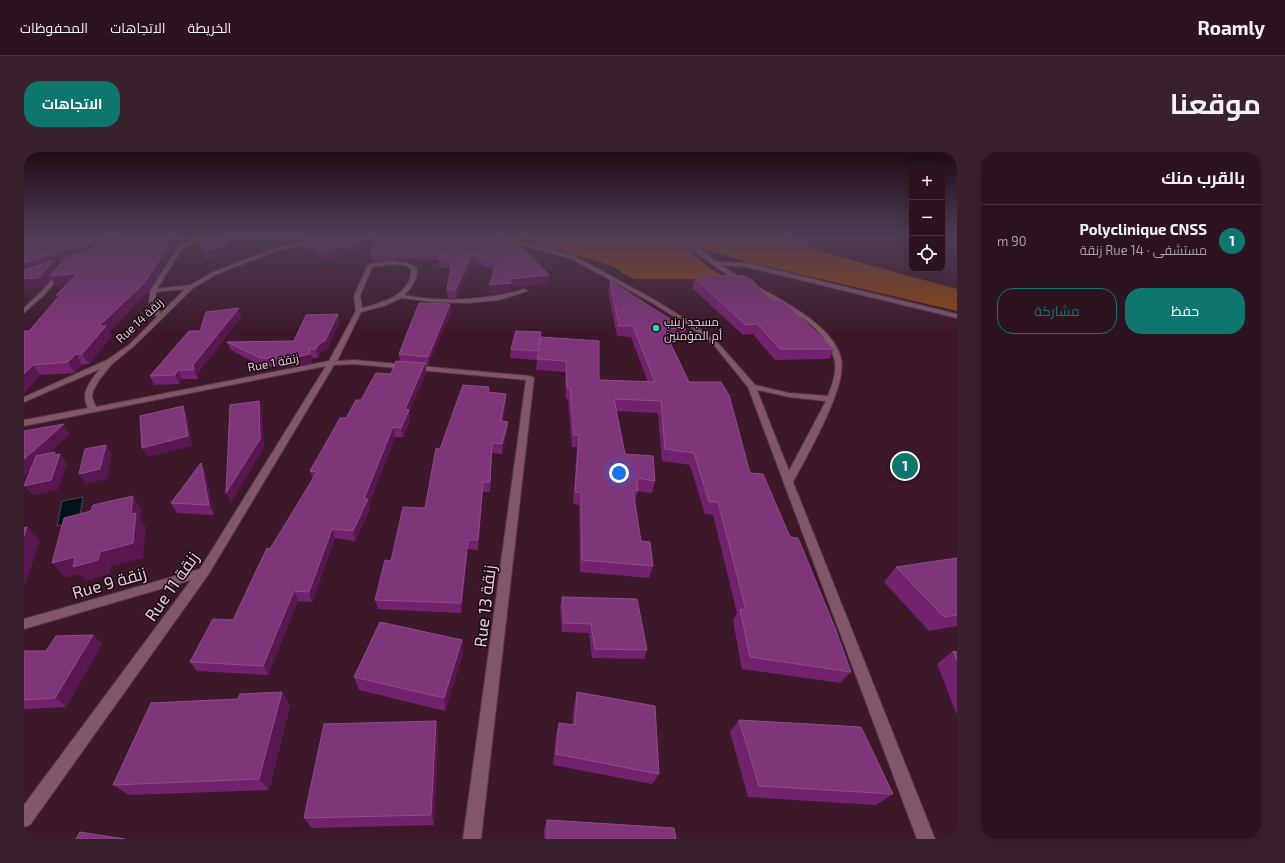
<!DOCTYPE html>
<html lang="ar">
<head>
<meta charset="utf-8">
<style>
	:root { --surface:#2d1220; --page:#39202d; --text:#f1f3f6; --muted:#a79ea5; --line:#48323e; --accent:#0f766e }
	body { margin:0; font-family:"Exo 2",Cairo,sans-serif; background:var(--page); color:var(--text); direction:rtl }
	.controls { position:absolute; right:12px; top:12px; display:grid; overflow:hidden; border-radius:8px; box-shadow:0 4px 16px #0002 }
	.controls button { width:36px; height:36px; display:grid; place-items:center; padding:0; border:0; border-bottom:1px solid var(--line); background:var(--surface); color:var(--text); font:20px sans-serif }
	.you { position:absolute; left:595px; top:321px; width:14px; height:14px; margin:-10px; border:3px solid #fff; border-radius:50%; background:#1a73e8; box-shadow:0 0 0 6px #1a73e833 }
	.badge { display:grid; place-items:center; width:26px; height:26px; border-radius:50%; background:var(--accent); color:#fff; font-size:13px; font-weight:700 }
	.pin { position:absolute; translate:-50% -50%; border:2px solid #fff; box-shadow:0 1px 4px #0006 }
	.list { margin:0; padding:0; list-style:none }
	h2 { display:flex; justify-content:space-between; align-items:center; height:52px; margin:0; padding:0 16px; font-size:17px }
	h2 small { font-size:13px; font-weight:400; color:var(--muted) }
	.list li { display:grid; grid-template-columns:26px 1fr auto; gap:12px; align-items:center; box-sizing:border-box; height:72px; padding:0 16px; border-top:1px solid var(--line) }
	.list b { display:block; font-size:15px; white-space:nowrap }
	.list p { margin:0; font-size:13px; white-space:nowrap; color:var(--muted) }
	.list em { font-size:13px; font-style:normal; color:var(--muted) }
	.actions { display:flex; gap:8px; padding:12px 16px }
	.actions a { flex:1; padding:9px 0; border:1px solid var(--accent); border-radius:16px; text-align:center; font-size:14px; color:var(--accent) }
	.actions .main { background:var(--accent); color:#fff }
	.icon { flex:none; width:22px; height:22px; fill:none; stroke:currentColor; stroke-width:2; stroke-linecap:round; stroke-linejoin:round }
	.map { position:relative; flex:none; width:933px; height:687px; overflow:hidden; direction:ltr; border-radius:16px }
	header { display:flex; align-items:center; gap:24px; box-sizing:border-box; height:56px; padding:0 20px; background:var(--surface); border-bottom:1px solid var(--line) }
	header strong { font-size:19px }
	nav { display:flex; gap:22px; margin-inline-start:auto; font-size:14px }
	.intro { display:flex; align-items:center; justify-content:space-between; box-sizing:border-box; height:96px; padding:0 24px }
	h1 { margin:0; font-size:28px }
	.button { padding:10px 18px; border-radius:16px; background:var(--accent); color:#fff; font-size:14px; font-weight:700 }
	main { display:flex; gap:24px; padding:0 24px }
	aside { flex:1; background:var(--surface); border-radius:16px; box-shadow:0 4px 16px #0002 }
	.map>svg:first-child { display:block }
	.forest { fill:#90450f }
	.water { fill:#02131b; stroke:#464b53 }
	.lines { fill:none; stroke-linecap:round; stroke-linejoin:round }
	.street-casing { stroke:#543746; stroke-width:2 }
	.street { fill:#81566a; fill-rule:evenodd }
	.wall { fill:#73236e; fill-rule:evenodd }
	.shaded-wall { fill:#58174e }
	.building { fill:#7f3579; stroke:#8f4d88 }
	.poi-dot { fill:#31d4a9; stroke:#190911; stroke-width:1.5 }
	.labels { text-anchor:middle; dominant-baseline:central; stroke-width:3; stroke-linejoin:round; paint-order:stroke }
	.far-street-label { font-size:12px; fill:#e6cdd7; stroke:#190911 }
	.far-poi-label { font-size:12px; fill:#e6cdd7; stroke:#190911; text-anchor:start }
	.near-street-label { font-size:17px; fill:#e6cdd7; stroke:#190911 }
</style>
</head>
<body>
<header>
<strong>Roamly</strong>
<nav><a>الخريطة</a><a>الاتجاهات</a><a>المحفوظات</a></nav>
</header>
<div class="intro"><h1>موقعنا</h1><a class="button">الاتجاهات</a></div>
<main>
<aside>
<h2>بالقرب منك<small></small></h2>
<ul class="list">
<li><span class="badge">1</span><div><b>Polyclinique CNSS</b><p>مستشفى · Rue 14 زنقة</p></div><em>90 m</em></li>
</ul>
<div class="actions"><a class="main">حفظ</a><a>مشاركة</a></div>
</aside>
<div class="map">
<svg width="933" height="687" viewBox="0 0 933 687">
	<rect width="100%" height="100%" fill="#3c182a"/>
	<!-- forest -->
	<polygon class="forest" points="490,84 752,84 820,106 933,137 933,159 728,111 686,99 667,100 684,115 704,127 609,127 588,114"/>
	<!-- water -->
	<polygon class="water" points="59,345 55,369 33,374 38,349"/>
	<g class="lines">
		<!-- street casing -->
		<g class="street-casing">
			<g id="street">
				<path d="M176,84H181L158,97L133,137L166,133L189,120L252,96L309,84H317L255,98L193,122L169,136L110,194L88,212L75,228L69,239L68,245L72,255L305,209L332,159L330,144L344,113L356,110L369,109L383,111L392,115C395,125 388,136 380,143C421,151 461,148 501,137L504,139L475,148L445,151L410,150L377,146L360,154L337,160L313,209L330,208L506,224L510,226L457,687H439L502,228L330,212L310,213L184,423L6,673L0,675V653L167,428L0,477V467L176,417L302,214L0,274V268L64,256C56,241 66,229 76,217L0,250V245L83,208L106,192L133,165L125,154L126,139L154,95ZM369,112L380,113L387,117C388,143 358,151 338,156L336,144L348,115ZM161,137L137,161L131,154L132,140Z"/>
				<path d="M466,84H473L524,96L552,105L629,147L668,171L694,191L731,233L765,241L804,244C808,233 814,218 810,206C799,169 753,151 723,134C703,123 669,101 655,84H660L692,110L723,111L933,162V166L723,115L697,113C724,132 755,144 781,163C796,174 813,188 817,207C824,233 783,304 769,330L911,687H893L724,235L690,193L664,173L625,149L548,107ZM733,238L765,245L802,249L765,319Z"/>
				<polygon points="35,119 40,120 21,142 0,161 0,156 17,140"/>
			</g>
		</g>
		<!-- street -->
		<use href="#street" class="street"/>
	</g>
	<!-- wall -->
	<g class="wall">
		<path d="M0,84L142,110L124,140L85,180L88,184L65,212L58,213L51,221L16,223L0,241L5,179L34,145L43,132L31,133L27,126L19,135L3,136ZM38,109L33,115L31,112Z"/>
		<polygon points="175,84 472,88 484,92 525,131 486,135 486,139 465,142 470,118 448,110 433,146 424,146 423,138 427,116 415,116 415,108 374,107 374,108 347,108 346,100 350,93 301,108 280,94 278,87 282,86 201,93 204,103 180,106"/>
		<polygon points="677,123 747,148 810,197 805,207 751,208 729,182 719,183 668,136 671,127 676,127"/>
		<polygon points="586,129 662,177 659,188 644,187 665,230 726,321 766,385 827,520 816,531 718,517 709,469 713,461 689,363 681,362 666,313 638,309 634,261 592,259 601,302 631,329 628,341 614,339 611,350 617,389 629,414 625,426 556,420 555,353 549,352 553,295 548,295 544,247 542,247 541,220 512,218 513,208 486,206 487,197 517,180 516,189 575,228 624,230 607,185 593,184 584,139"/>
		<polygon points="427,160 404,213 401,213 402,220 385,260 386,267 379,285 371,285 345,352 346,357 331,389 311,386 288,450 274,449 244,523 173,519 166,510 209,468 246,397 289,327 286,319 322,266 337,248 367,222 376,209 375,202"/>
		<polygon points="218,164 173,222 174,227 158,227 155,232 130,233 126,224 176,179"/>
		<polygon points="315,170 303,197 297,200 294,206 288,206 288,211 271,214 239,215 207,198 203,190 270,189"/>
		<polygon points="465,240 482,242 482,251 479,269 484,270 483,279 478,302 468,301 466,340 459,340 454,398 444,397 437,461 354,457 351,448 367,409 401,356 416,297"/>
		<polygon points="177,311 181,320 190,363 153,361 147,351"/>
		<polygon points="933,406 933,474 905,479 860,430 872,415"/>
		<polygon points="538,445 623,498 620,507 568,506 565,481 538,480 536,454"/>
		<polygon points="69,483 78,492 42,555 0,557 0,499 22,499"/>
		<polygon points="929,499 933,500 933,563 913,512"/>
		<polygon points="439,501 421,559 335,538 330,525"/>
		<polygon points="258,540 266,553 245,638 105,643 89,633"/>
		<polygon points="553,540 635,622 628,632 529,613 532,583 535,571 548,573 550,552"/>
		<polygon points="715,568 869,642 852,653 724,645 706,580"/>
		<polygon points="412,569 414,582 410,673 288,676 280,666"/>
		<polygon points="523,668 652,687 520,687 520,677"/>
	</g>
	<!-- shaded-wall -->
	<g class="shaded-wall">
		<polygon points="88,84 117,84 31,112 35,117 54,121 59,130 31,133 27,126 19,135 3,136 0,140 0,111"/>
		<polygon points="149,84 156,84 142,110 124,140 85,180 88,184 65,212 58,202 75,174"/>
		<polygon points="217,84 307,84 201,93 204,103 180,106 178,98 199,85"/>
		<polygon points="356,84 357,92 301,108 299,100"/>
		<polygon points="472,85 472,92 466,87"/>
		<polygon points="448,102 448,110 433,146 432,137"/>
		<polygon points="525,123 525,131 486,135 486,139 465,142 465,133 486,127"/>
		<polygon points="426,152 427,160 404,213 404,205"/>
		<polygon points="215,156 218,164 173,222 174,227 170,218 169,213"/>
		<polygon points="314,162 315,170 303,197 297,200 294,206 292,197 295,192"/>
		<polygon points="517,180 516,189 513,208 513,199"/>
		<polygon points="285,197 288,206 288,211 271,214 268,206"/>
		<polygon points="52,202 58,213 51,221 44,210"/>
		<polygon points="401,211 402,220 385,260 386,267 379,285 377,276 381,257"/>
		<polygon points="9,213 16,223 0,241 0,222"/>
		<polygon points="154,218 158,227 155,232 151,223"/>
		<polygon points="482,242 482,251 477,279 477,269"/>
		<polygon points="235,249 238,258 240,296 207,351 202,341"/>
		<polygon points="159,254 163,263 168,294 124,305 118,296"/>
		<polygon points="484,270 483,279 478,302 478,292"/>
		<polygon points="40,272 46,282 0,324 0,307"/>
		<polygon points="369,275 371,285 345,352 346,357 331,389 329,379 340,347"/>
		<polygon points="82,293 88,302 83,327 62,332 55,322"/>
		<polygon points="31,300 35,305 36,302 43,312 34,338 9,343 0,334 30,303"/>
		<polygon points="177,311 181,320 190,363 185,353"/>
		<polygon points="459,330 459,340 454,398 454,388"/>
		<polygon points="109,344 118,358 117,368 122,375 119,406 87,414 86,422 61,429 55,422 41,426 28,411 51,405 76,400 107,362"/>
		<polygon points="3,375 16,389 0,435 0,384"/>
		<polygon points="308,377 311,386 288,450 285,440"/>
		<polygon points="444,388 444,397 437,461 437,451"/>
		<polygon points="270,439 274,449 244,523 239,514"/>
		<polygon points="69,483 78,492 42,555 31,546"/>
		<polygon points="438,488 439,501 421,559 420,546"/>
		<polygon points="258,540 266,553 245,638 235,627"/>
		<polygon points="412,569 414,582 410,673 407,663"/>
	</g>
	<!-- building -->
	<g class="building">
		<polygon points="4,84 88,84 0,111 0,85"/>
		<polygon points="105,84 149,84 139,102 120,131 75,174 82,174 58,202 52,202 44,210 9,213 0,222 0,179 5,179 36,143 32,143 54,121 26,124 42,105"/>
		<polygon points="175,84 217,84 199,85 202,95 178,98"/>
		<polygon points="291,84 469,84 472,85 466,87 480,91 483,84 484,92 500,97 525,123 486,127 487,131 465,133 473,111 448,102 432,137 423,138 428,108 415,108 418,100 373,99 373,100 346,100 356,84 299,100 278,87"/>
		<polygon points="30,108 14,126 0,127 0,118"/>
		<polygon points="677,123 720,124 728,128 747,148 758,148 810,197 756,197 733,172 722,173 671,127 680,127"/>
		<polygon points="586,129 662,177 639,176 665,230 697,230 705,243 726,321 739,322 766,385 774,386 811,476 827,520 726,505 716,457 722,458 694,350 685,350 670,301 641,297 637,249 590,247 601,302 629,304 631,329 613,326 614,339 609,339 617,389 626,390 629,414 558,408 557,341 551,340 555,283 550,283 546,236 543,236 542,209 513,207 517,185 575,189 575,228 631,230 609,174 595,174"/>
		<polygon points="395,151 426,152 404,205 375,202"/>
		<polygon points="215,156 169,213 170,218 154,218 151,223 126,224 165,179 176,179 182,160"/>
		<polygon points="314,162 301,189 295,192 292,197 285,197 286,202 268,206 236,206 203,190 270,189 282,163"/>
		<polygon points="492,179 517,180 513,199 487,197"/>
		<polygon points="372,209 401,211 381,257 385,258 377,276 369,275 340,347 344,347 329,379 308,377 285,440 270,439 239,514 166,510 189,467 209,468 243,396 246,397 293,320 286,319 316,266 322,266 332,248 337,248 352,221 367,222"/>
		<polygon points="439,233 465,235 464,240 482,242 477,269 484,270 478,292 468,291 466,330 459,330 454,388 444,388 437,451 351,448 361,408 367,409 379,355 401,356 412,296 416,297"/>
		<polygon points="235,249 236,287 202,341 206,253"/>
		<polygon points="159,254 164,284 118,296 116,264"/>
		<polygon points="40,272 0,307 0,279"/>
		<polygon points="82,293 76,317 55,322 61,297"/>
		<polygon points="31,300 30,303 36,302 27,328 0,334 12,304"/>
		<polygon points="177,311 185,353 147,351"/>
		<polygon points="109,344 107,362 112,361 109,391 76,400 74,408 49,415 51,405 28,411 40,366 67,359 69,353"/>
		<polygon points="3,375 0,384 0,376"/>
		<polygon points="933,406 933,463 920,465 872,415"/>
		<polygon points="538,445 613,447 623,498 571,497 567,472 540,471"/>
		<polygon points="356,470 438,488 420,546 330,525"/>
		<polygon points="69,483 31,546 0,548 0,499 22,499 32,484"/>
		<polygon points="929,499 933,500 933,508"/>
		<polygon points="258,540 235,627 89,633 127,551 214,547 216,542"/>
		<polygon points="553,540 631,554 635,622 532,602 535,571 551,573"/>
		<polygon points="715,568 837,575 869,642 735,634"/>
		<polygon points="412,569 407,663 280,666 300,572"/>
		<polygon points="523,668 650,676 652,687 523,687"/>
		<polygon points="56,680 101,687 52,687"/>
	</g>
	<!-- sky -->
	<linearGradient id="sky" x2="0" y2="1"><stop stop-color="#210d17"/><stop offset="0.47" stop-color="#503d55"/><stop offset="1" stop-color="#503d55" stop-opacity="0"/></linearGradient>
	<rect width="933" height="180" fill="url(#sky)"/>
	<!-- markers -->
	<circle class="poi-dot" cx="632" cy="176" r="4"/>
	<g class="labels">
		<!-- far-street labels -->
		<g class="far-street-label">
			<text transform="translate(115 168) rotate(-43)">Rue 14 زنقة</text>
			<text transform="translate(249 210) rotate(-11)">Rue 1 زنقة</text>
		</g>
		<!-- far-poi labels -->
		<g class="far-poi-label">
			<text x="640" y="169">مسجد زينب<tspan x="640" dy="14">أم المؤمنين</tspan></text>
		</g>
		<!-- near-street labels -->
		<g class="near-street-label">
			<text transform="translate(85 430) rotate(-16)">Rue 9 زنقة</text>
			<text transform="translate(147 434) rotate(-55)">Rue 11 زنقة</text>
			<text transform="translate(460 454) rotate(-83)">Rue 13 زنقة</text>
		</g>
	</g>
</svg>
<div class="controls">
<button>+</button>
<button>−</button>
<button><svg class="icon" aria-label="locate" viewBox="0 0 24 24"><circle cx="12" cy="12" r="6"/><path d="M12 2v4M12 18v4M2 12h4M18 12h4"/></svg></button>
</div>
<div class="you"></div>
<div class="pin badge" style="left:881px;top:314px">1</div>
</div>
</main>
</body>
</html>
